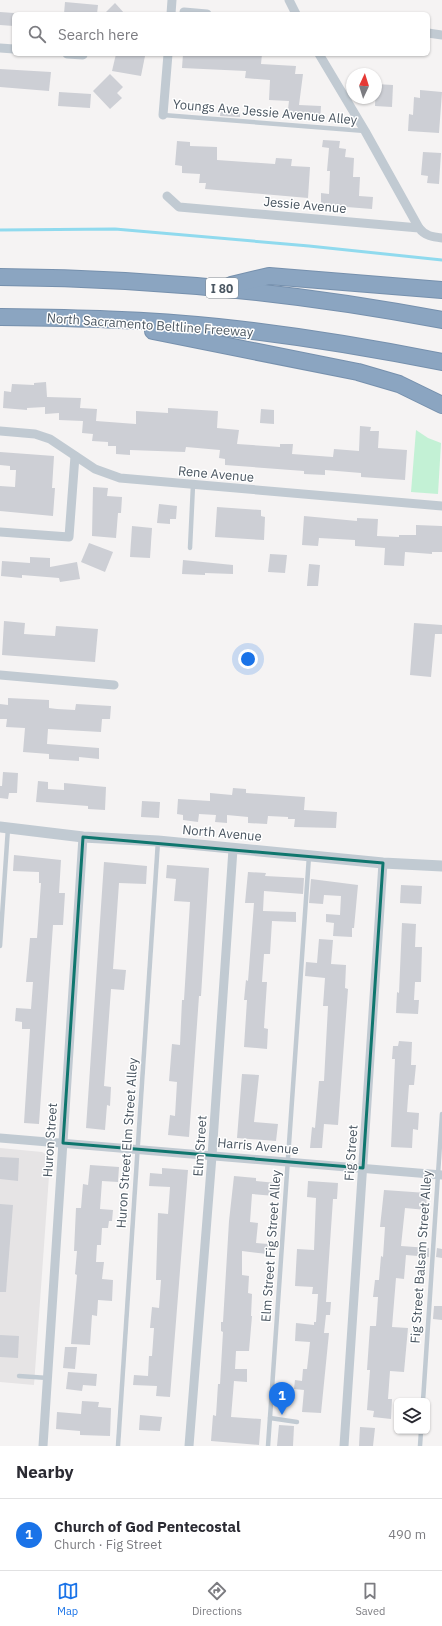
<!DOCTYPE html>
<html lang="en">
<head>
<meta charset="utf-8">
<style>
	:root { --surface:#fff; --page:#f7f7f7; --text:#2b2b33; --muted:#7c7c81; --line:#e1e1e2; --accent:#1a73e8 }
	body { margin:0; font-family:"IBM Plex Sans",sans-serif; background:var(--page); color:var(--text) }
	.controls { position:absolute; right:12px; bottom:12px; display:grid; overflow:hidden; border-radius:6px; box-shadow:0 1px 3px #0004 }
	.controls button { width:36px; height:36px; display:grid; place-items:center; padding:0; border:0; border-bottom:1px solid var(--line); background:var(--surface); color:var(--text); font:20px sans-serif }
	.compass { position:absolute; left:346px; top:68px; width:36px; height:36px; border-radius:50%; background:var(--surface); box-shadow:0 1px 3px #0004; rotate:4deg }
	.you { position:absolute; left:248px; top:659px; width:14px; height:14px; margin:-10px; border:3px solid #fff; border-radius:50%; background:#1a73e8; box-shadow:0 0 0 6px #1a73e833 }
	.badge { display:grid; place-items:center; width:26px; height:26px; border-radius:50%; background:var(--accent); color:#fff; font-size:13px; font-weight:700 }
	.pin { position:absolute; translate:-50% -33px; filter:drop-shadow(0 1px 2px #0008) }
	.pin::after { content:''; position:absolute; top:21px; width:14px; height:12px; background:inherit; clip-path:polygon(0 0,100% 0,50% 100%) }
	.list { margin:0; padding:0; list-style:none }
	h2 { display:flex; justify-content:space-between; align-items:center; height:52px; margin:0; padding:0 16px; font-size:17px }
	h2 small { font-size:13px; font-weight:400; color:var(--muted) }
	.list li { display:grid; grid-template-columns:26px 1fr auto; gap:12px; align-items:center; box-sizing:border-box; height:72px; padding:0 16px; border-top:1px solid var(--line) }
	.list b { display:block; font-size:15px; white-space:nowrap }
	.list p { margin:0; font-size:13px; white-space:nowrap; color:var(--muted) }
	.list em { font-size:13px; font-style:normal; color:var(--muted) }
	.icon { flex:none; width:22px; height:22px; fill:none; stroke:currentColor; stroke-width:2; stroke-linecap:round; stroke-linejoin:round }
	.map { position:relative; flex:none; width:442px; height:1446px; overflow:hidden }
	.search { position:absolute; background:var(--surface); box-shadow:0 1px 3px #0004; left:12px; right:12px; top:12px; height:44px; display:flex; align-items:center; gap:10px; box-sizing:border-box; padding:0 14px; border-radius:6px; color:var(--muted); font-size:15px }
	.sheet { height:124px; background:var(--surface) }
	nav { display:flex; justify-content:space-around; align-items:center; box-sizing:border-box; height:56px; border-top:1px solid var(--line); background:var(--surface); font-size:11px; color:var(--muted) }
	nav a { display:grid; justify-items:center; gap:2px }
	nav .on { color:var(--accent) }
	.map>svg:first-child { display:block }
	.education { fill:#e6e4e5 }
	.green { fill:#c3f1d5 }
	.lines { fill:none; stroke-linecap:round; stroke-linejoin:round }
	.stream { stroke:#90daee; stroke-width:3 }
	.building { fill:#cdcfd5 }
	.motorway-casing { stroke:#7690ad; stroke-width:18 }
	.service { stroke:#c1cad2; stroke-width:4.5 }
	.minor { stroke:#c1cad2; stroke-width:9 }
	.tertiary { stroke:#c1cad2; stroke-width:11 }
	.motorway { stroke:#8ba5c1; stroke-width:16 }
	.marked { fill:none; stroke:#0f766e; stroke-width:3; stroke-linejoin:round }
	.labels { text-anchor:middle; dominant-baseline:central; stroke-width:3; stroke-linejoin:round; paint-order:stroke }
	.shield { fill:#fff; stroke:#808990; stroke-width:1 }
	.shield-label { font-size:12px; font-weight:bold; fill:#4a5661 }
	.street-label { font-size:13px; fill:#4a5661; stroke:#fff }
</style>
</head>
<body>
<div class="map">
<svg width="442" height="1446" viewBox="0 0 442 1446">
	<rect width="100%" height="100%" fill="#f5f3f3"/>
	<!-- education -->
	<polygon class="education" points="0,1148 42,1152 49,1156 50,1162 34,1385 0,1382"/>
	<!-- green -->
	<polygon class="green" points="416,430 428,438 441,443 438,494 411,492"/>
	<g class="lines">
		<!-- stream -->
		<polyline class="stream" points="0,230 115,229 309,246 442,260"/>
	</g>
	<!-- building -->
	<g class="building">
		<polygon points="65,2 98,5 97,14 64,14"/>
		<polygon points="115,3 125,14 104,14"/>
		<polygon points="0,12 14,13 14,26 0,25"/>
		<polygon points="116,54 145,56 141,76 112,71"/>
		<polygon points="183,54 262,54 261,64 296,66 295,74 303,74 299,105 321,106 320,120 287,118 289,101 269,100 270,80 245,78 246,71 182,68"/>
		<polygon points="0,69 51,72 49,91 0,87"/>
		<polygon points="110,74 123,87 117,93 122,98 110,109 93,91"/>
		<polygon points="376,84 393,85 392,107 375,106"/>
		<polygon points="420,90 442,92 439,133 408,131 409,114 413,115 414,97 420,98"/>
		<polygon points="59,92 91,94 90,108 58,106"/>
		<polygon points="221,107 240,108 240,117 220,116"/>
		<polygon points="323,140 340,141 339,148 346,149 345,157 354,158 353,177 360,177 359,196 373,197 372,209 321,205 321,193 329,194 330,171 327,171 329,148 322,147"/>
		<polygon points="177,141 190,142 190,146 217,147 217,160 275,164 276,158 292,159 291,166 310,167 308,198 205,189 206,183 199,183 200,174 182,173 182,166 175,165"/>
		<polygon points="423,152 441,153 439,184 427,183 428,176 421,175"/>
		<polygon points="46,382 47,397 81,398 80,408 97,409 96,421 136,424 136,411 168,413 168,408 218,411 217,428 239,430 237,444 280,447 280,444 293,444 292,454 333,457 334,449 359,451 360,426 371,427 370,431 379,431 378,448 407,450 405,480 361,477 361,473 325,470 325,475 304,474 304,471 225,465 225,459 219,458 220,450 186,447 185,452 130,450 130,455 116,454 116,446 108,446 108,442 92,441 93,434 82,433 83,421 59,420 59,413 45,414 45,407 27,408 27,410 3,408 4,391 11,392 12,384 34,385 34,383"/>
		<polygon points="261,409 274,410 274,424 260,423"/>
		<polygon points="0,452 54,456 52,488 55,488 53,516 0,511 0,486 15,487 16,470 10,470 10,466 0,465"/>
		<polygon points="93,487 108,488 107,496 122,497 121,513 118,513 116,538 92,536"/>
		<polygon points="159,504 177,506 176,519 170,519 170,524 157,523"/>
		<polygon points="217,507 261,510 261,516 265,517 264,540 215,537"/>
		<polygon points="304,516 357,521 357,518 378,519 377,536 399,537 399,535 416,535 416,525 442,526 442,552 432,552 432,554 405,552 404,566 384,565 385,548 355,546 355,540 319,538 318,546 302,545"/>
		<polygon points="132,526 152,528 150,558 130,557"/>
		<polygon points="89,543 113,552 105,572 81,562"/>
		<polygon points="270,554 287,555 285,573 268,572"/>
		<polygon points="30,557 50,558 50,567 77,562 80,579 60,582 59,578 22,575 22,578 1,576 2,561 30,563"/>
		<polygon points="183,560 233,565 233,574 205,573 205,575 182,574"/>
		<polygon points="309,564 320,565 318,586 307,586"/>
		<polygon points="4,621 25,623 24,634 55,636 56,626 98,629 95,662 2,655"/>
		<polygon points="414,623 442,625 442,634 435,634 431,677 410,675"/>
		<polygon points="8,698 49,700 49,708 57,709 75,710 76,704 111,706 110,719 102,719 101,732 48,729 47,744 99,748 99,759 79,757 79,761 49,759 49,754 23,752 25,728 6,727 7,719 0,719 0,704 8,705"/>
		<polygon points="3,772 18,773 17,793 9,793 8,799 0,798 0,786 2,786"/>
		<polygon points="38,781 48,782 48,789 64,790 64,783 106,787 105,810 88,809 88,806 36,802"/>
		<polygon points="233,788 246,789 246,793 305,797 304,810 337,812 336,828 294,827 295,819 288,819 288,817 268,816 267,824 248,823 248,817 227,815 227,823 215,822 216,815 199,814 198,822 183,820 183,815 177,814 178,799 210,801 210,793 232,795"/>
		<polygon points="142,801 160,802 159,818 141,817"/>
		<polygon points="14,855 61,860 59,893 65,893 63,925 53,925 39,1124 24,1123 30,1029 22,1029 22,1022 15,1021 16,1008 31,1009 33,982 26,982 28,961 30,938 37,938 41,883 39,883 39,872 13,871"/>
		<polygon points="104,862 147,866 146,884 119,883 113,969 126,970 124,990 111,989 104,1086 111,1087 110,1106 107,1105 105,1130 86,1128"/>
		<polygon points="167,865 209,868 201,996 199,996 189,1137 168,1135 170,1115 175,1116 177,1082 169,1081 172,1044 180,1045 182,1000 184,1000 190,902 174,901 176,879 166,878"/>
		<polygon points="248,872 266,873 265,876 304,878 303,894 264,891 263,911 296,912 296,922 272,921 270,954 264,954 262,982 267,982 264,1028 268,1029 267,1049 244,1047 247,1000 244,1000 246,980 248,981 254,903 245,903"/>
		<polygon points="311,879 358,885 354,928 352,928 352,937 333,936 334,923 326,922 326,914 340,915 341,896 324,895 323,904 309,903"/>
		<polygon points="401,885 422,886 421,904 400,903"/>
		<polygon points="402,923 416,924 415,947 422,947 421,982 415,982 414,1000 419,1000 418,1014 396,1013 397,992 399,993"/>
		<polygon points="319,939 333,940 331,964 346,965 345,988 348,989 338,1125 324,1124 322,1148 310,1148 312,1127 315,1128 319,1081 324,1081 328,1006 323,1006 325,978 305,976 306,962 317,963"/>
		<polygon points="399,1041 412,1042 411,1065 416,1065 414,1085 409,1085 407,1112 419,1113 418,1130 413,1129 412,1148 391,1147 395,1059 392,1059 393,1046 398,1046"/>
		<polygon points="242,1074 259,1075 254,1122 278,1124 276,1141 237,1138"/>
		<polygon points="0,1157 19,1158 18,1181 0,1179"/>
		<polygon points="90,1165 119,1167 118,1182 102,1181 100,1209 113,1210 112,1221 109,1221 108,1228 102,1228 101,1245 97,1245 96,1262 104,1262 102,1279 113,1280 112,1301 98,1300 97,1316 92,1315 90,1345 71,1344 77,1275 75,1274 77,1251 74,1251 76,1208 81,1208 83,1184 88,1185"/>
		<polygon points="162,1168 188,1170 170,1397 156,1396 157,1386 133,1385 134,1375 148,1376 149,1356 152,1356 154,1328 150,1328 152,1307 159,1308 161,1280 156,1280 158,1213 168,1214 170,1187 149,1186 150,1173 162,1174"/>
		<polygon points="234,1176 256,1178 256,1181 276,1183 275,1196 252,1194 250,1222 258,1223 256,1243 268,1244 267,1254 242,1251 242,1275 249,1276 248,1293 252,1294 251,1316 252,1316 249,1351 236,1351 235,1369 247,1369 247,1382 234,1381 231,1417 261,1419 259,1445 211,1441 213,1415 216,1416 218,1384 220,1384 223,1332 221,1331 221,1322 223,1322 229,1221"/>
		<polygon points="308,1181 338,1183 337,1199 333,1199 326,1302 331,1302 330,1315 326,1315 324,1333 329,1333 321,1413 302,1412 304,1390 294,1389 295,1380 302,1381 303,1369 307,1369 310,1342 295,1341 296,1323 314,1325 314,1322 316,1322 318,1294 312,1294 313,1287 295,1286 297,1249 314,1250 316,1198 307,1197"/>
		<polygon points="384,1190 427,1193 426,1210 405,1208 401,1246 429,1248 429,1257 406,1255 404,1279 396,1278 392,1327 408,1328 404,1372 390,1371 388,1399 392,1399 391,1419 373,1417 374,1411 367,1410 370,1370 367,1370 370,1326 376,1326 378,1297 373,1297 375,1280 379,1280 381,1256 383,1257 385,1227 380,1227"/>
		<polygon points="0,1204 13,1205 6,1292 0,1292"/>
		<polygon points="437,1248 442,1249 442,1258 436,1257"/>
		<polygon points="434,1306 442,1306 442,1320 433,1319"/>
		<polygon points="0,1335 19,1336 18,1358 0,1357"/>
		<polygon points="65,1347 77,1347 75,1369 63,1368"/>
		<polygon points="68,1372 97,1374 96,1386 83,1385 82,1391 66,1389"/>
		<polygon points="82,1401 99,1402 98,1407 111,1408 110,1436 80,1435 80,1431 56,1429 57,1412 81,1414"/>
		<polygon points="140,1415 162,1417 160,1431 139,1430"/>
		<polygon points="279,1425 294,1426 293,1446 277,1446"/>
		<polygon points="360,1427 375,1428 373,1446 359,1446"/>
	</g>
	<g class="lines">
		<!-- motorway casing -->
		<g class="motorway-casing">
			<g id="motorway">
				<path d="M0,277C148,278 296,292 442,320"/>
				<polyline points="231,285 269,276 442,290"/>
				<path d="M0,317C72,318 146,319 218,327C293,335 367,347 442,362"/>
				<polyline points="153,331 358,372 399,384 442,405"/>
			</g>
		</g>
		<!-- service -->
		<g class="service">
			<polyline points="163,115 365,131"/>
			<polyline points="190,548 193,485"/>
			<polyline points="0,946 8,828"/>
			<polyline points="19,1376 48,1378"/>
			<polyline points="423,1401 442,1114"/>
			<polyline points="270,1418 297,1422"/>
			<polyline points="118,1446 158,841"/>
			<polyline points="268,1446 309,856"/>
			<polyline points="420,1446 421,1431"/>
		</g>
		<!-- minor -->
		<g class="minor">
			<polyline points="289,0 296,14"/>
			<polyline points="184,12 207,14"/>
			<polyline points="171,14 172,0"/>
			<polyline points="428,33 442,35"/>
			<polyline points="0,48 14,49"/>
			<polyline points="67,54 83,55"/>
			<polyline points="319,54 365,131 419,228"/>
			<polyline points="163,115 168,54"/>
			<path d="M167,196L179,207L419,228C425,236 433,237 442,238"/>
			<polyline points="0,431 35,434 50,439 95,469 120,478 442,506"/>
			<polyline points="0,532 69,537 75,456"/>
			<polyline points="0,675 114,685"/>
			<polyline points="0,1138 442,1175"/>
			<polyline points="43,1446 83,837"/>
			<polyline points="189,1446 212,1156 233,849"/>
			<polyline points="344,1446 383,863"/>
		</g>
		<!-- tertiary -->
		<polyline class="tertiary" points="0,827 83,837 158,841 383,863 442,866"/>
		<!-- motorway -->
		<use href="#motorway" class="motorway"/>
	</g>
	<!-- marked area -->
	<path class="marked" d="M83,837L383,863L363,1168L63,1143Z"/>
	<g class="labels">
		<!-- shield labels -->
		<rect class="shield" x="206" y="278" width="32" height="20" rx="3"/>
		<g class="shield-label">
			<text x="222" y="288">I 80</text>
		</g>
		<!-- street labels -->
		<g class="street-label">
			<text transform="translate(265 112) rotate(5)">Youngs Ave Jessie Avenue Alley</text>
			<text transform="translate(305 205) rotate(5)">Jessie Avenue</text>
			<text transform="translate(150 325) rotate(4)">North Sacramento Beltline Freeway</text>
			<text transform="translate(216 474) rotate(5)">Rene Avenue</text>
			<text transform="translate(222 833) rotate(5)">North Avenue</text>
			<text transform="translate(50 1140) rotate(-86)">Huron Street</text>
			<text transform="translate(127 1143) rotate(-86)">Huron Street Elm Street Alley</text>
			<text transform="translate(200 1146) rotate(-86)">Elm Street</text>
			<text transform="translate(258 1146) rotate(5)">Harris Avenue</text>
			<text transform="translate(351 1153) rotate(-86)">Fig Street</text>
			<text transform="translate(271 1246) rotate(-86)">Elm Street Fig Street Alley</text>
			<text transform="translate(421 1257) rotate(-86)">Fig Street Balsam Street Alley</text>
		</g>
	</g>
</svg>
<div class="controls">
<button><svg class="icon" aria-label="layers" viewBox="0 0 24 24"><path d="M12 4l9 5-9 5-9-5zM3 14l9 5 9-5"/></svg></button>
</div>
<svg class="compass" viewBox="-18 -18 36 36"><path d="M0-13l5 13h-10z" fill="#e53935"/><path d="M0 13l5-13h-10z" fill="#7c7c81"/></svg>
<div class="you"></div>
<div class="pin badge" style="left:282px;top:1415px">1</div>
<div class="search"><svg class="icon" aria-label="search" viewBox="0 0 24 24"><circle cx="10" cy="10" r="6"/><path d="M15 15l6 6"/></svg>Search here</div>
</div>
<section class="sheet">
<h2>Nearby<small></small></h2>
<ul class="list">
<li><span class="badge">1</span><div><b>Church of God Pentecostal</b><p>Church · Fig Street</p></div><em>490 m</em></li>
</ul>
</section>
<nav>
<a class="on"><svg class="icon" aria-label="map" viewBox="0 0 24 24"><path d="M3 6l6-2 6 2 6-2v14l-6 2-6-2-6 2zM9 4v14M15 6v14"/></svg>Map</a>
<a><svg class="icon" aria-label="directions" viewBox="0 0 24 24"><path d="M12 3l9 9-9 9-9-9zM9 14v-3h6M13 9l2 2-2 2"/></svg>Directions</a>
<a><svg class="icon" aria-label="saved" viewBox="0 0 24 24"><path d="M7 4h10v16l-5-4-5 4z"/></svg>Saved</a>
</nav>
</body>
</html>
